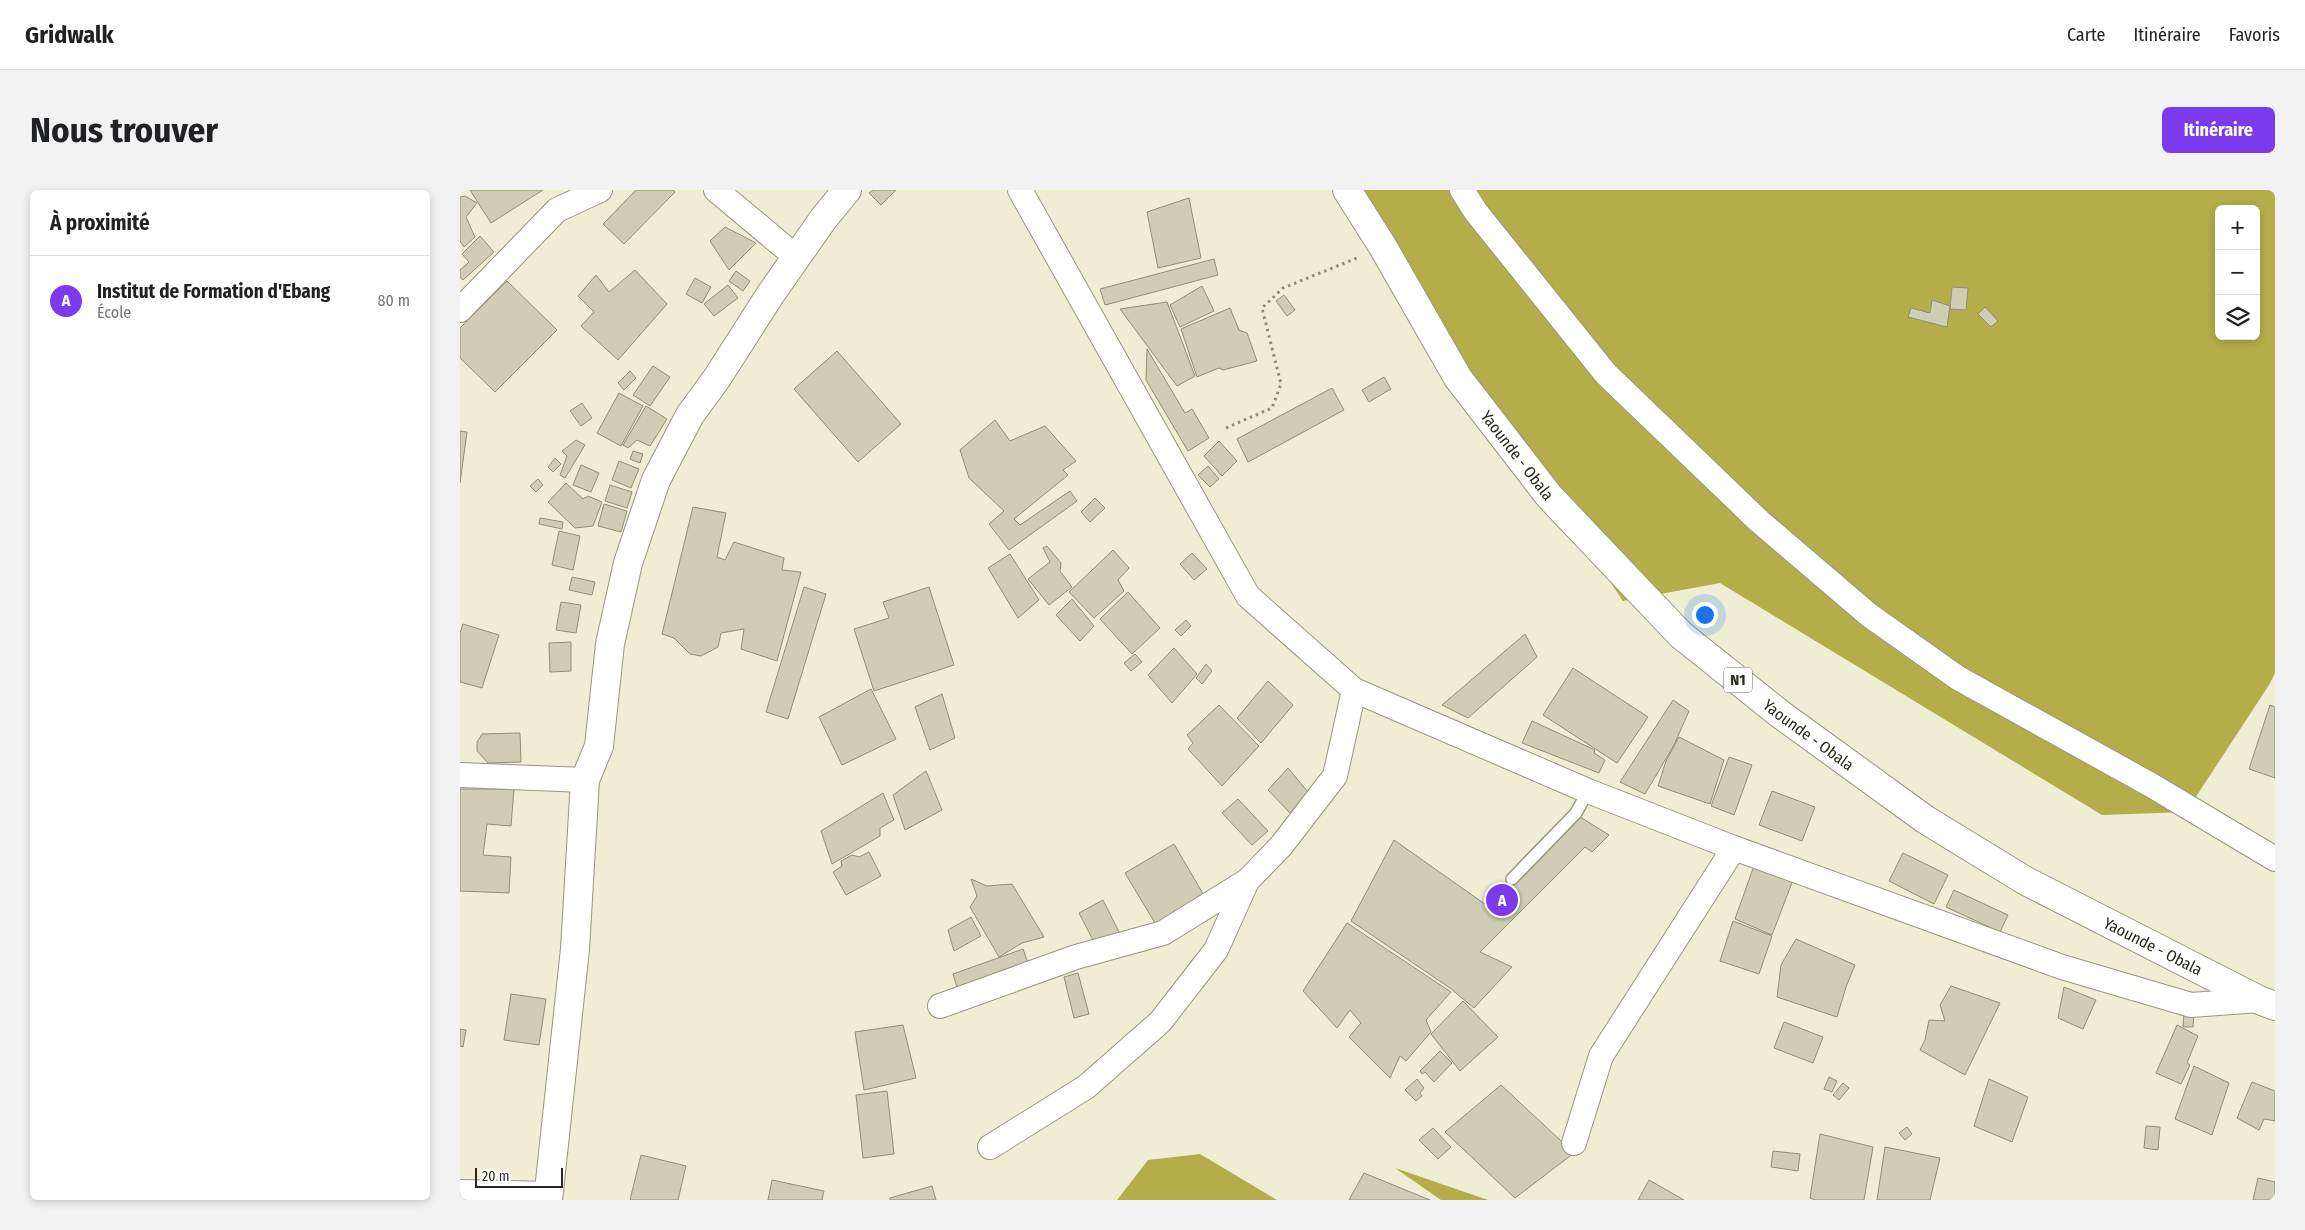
<!DOCTYPE html>
<html lang="fr">
<head>
<meta charset="utf-8">
<style>
	:root { --surface:#fff; --page:#f2f2f2; --text:#202124; --muted:#757577; --line:#e0e0e0; --accent:#7c3aed }
	body { margin:0; font-family:"Fira Sans Condensed",sans-serif; background:var(--page); color:var(--text) }
	.controls { position:absolute; right:15px; top:15px; display:grid; overflow:hidden; border-radius:8px; box-shadow:0 2px 8px #0003 }
	.controls button { width:45px; height:45px; display:grid; place-items:center; padding:0; border:0; border-bottom:1px solid var(--line); background:var(--surface); color:var(--text); font:25px sans-serif }
	.scale { position:absolute; left:15px; bottom:12px; width:88px; box-sizing:border-box; padding-left:5px; border:2px solid #28281e; border-top:0; font-size:14px; line-height:18px; white-space:nowrap; color:#28281e; -webkit-text-stroke:4px #fff; paint-order:stroke }
	.you { position:absolute; left:1244px; top:424px; width:18px; height:18px; margin:-12px; border:4px solid #fff; border-radius:50%; background:#1a73e8; box-shadow:0 0 0 8px #1a73e833 }
	.badge { display:grid; place-items:center; width:32px; height:32px; border-radius:50%; background:var(--accent); color:#fff; font-size:16px; font-weight:700 }
	.pin { position:absolute; translate:-50% -50%; border:2px solid #fff; box-shadow:0 1px 5px #0006 }
	.list { margin:0; padding:0; list-style:none }
	h2 { display:flex; justify-content:space-between; align-items:center; height:65px; margin:0; padding:0 20px; font-size:21px }
	h2 small { font-size:16px; font-weight:400; color:var(--muted) }
	.list li { display:grid; grid-template-columns:32px 1fr auto; gap:15px; align-items:center; box-sizing:border-box; height:90px; padding:0 20px; border-top:1px solid var(--line) }
	.list b { display:block; font-size:19px; white-space:nowrap }
	.list p { margin:0; font-size:16px; white-space:nowrap; color:var(--muted) }
	.list em { font-size:16px; font-style:normal; color:var(--muted) }
	.icon { flex:none; width:28px; height:28px; fill:none; stroke:currentColor; stroke-width:2; stroke-linecap:round; stroke-linejoin:round }
	.map { position:relative; flex:none; width:1815px; height:1010px; overflow:hidden; border-radius:8px }
	header { display:flex; align-items:center; gap:30px; box-sizing:border-box; height:70px; padding:0 25px; background:var(--surface); border-bottom:1px solid var(--line) }
	header strong { font-size:24px }
	nav { display:flex; gap:28px; margin-inline-start:auto; font-size:18px }
	.intro { display:flex; align-items:center; justify-content:space-between; box-sizing:border-box; height:120px; padding:0 30px }
	h1 { margin:0; font-size:35px }
	.button { padding:12px 22px; border-radius:8px; background:var(--accent); color:#fff; font-size:18px; font-weight:700 }
	main { display:flex; gap:30px; padding:0 30px }
	aside { flex:1; background:var(--surface); border-radius:8px; box-shadow:0 2px 8px #0003 }
	.map>svg:first-child { display:block }
	.forest { fill:#b3ae49; fill-rule:evenodd }
	.building { fill:#cfceb5; stroke:#8f8e77 }
	.lines { fill:none; stroke-linecap:round; stroke-linejoin:round }
	.lane-casing { stroke:#97977f; stroke-width:14 }
	.street-casing { stroke:#97977f; stroke-width:26 }
	.secondary-casing { stroke:#97977f; stroke-width:30 }
	.highway-casing { stroke:#97977f; stroke-width:30 }
	.path { stroke:#8d8d7b; stroke-width:3; stroke-dasharray:2.5 4; stroke-linecap:butt }
	.lane { stroke:#fff; stroke-width:11 }
	.street { stroke:#fff; stroke-width:24 }
	.secondary { stroke:#fff; stroke-width:28 }
	.highway { stroke:#fff; stroke-width:28 }
	.labels { text-anchor:middle; dominant-baseline:central; stroke-width:4; stroke-linejoin:round; paint-order:stroke }
	.shield { fill:#fff; stroke:#686862; stroke-width:1 }
	.shield-label { font-size:15px; font-weight:bold; fill:#28281e }
	.street-label { font-size:16px; fill:#28281e; stroke:#fff }
</style>
</head>
<body>
<header>
<strong>Gridwalk</strong>
<nav><a>Carte</a><a>Itinéraire</a><a>Favoris</a></nav>
</header>
<div class="intro"><h1>Nous trouver</h1><a class="button">Itinéraire</a></div>
<main>
<aside>
<h2>À proximité<small></small></h2>
<ul class="list">
<li><span class="badge">A</span><div><b>Institut de Formation d'Ebang</b><p>École</p></div><em>80 m</em></li>
</ul>
</aside>
<div class="map">
<svg width="1815" height="1010" viewBox="0 0 1815 1010">
	<rect width="100%" height="100%" fill="#efeed5"/>
	<!-- forest -->
	<g class="forest">
		<path d="M888,0H1815V483L1809,495L1726,622L1642,625L1260,393L1163,411ZM1759,19H1796V146H1759Z"/>
		<polygon points="740,964 817,1010 657,1010 688,970"/>
		<polygon points="935,978 1028,1010 981,1010"/>
	</g>
	<!-- building -->
	<g class="building">
		<polygon points="10,0 83,0 31,33"/>
		<polygon points="176,0 213,0 215,2 164,54 143,34"/>
		<polygon points="413,0 436,0 421,15 409,3"/>
		<polygon points="5,6 17,13 6,27 15,47 4,57 0,51 0,7"/>
		<polygon points="729,8 741,68 698,78 687,22"/>
		<polygon points="265,37 296,53 269,80 250,51"/>
		<polygon points="20,46 34,62 3,90 0,87 0,80 9,72 2,64"/>
		<polygon points="754,69 758,85 645,115 640,99"/>
		<polygon points="175,80 207,114 158,170 121,136 134,122 118,106 136,85 149,102"/>
		<polygon points="276,81 290,91 283,101 269,91"/>
		<polygon points="235,88 251,97 242,113 226,104"/>
		<polygon points="47,91 97,140 35,202 0,168 0,138"/>
		<polygon points="268,95 278,108 254,126 244,114"/>
		<polygon points="742,96 754,121 720,137 710,115"/>
		<polygon points="1492,97 1508,98 1506,120 1490,119"/>
		<polygon points="824,105 835,120 827,126 816,111"/>
		<polygon points="1472,110 1490,116 1487,137 1448,127 1451,118 1470,123"/>
		<polygon points="707,112 735,186 717,196 660,119"/>
		<polygon points="1525,117 1538,131 1531,137 1518,124"/>
		<polygon points="770,118 779,140 787,143 797,171 763,180 759,178 737,187 721,139"/>
		<polygon points="687,159 725,223 732,219 749,248 728,261 686,190"/>
		<polygon points="377,161 441,234 398,272 334,199"/>
		<polygon points="193,176 210,187 190,216 173,205"/>
		<polygon points="170,181 176,188 164,200 158,193"/>
		<polygon points="924,187 931,199 909,212 902,200"/>
		<polygon points="872,198 884,220 788,272 777,249"/>
		<polygon points="159,203 183,216 161,256 137,243"/>
		<polygon points="122,213 132,228 121,236 110,221"/>
		<polygon points="186,216 207,229 190,256 177,250 168,258 163,255"/>
		<polygon points="535,230 550,251 585,236 616,271 603,280 608,285 554,329 560,335 610,301 617,311 549,360 529,334 544,321 509,288 500,260"/>
		<polygon points="0,241 7,242 0,293"/>
		<polygon points="116,250 125,255 105,288 100,285 107,266 102,261"/>
		<polygon points="759,251 777,271 762,286 744,266"/>
		<polygon points="173,261 183,264 180,273 170,269"/>
		<polygon points="95,268 101,274 93,282 88,277"/>
		<polygon points="159,271 179,279 171,298 152,290"/>
		<polygon points="121,275 139,283 131,302 113,295"/>
		<polygon points="748,276 759,289 750,297 738,285"/>
		<polygon points="78,289 83,295 76,302 70,296"/>
		<polygon points="106,293 123,309 128,306 142,312 133,336 115,338 88,312"/>
		<polygon points="150,295 172,302 167,318 145,311"/>
		<polygon points="635,308 645,318 630,332 621,322"/>
		<polygon points="144,314 167,321 161,342 138,336"/>
		<polygon points="233,317 266,323 257,367 265,370 274,352 324,368 322,380 341,382 317,471 281,459 284,439 261,443 258,457 241,466 230,464 214,448 202,444"/>
		<polygon points="80,328 103,332 102,339 79,334"/>
		<polygon points="99,341 120,346 113,380 92,375"/>
		<polygon points="587,356 601,373 600,381 612,397 589,415 568,389 590,372 583,358"/>
		<polygon points="653,360 669,378 658,390 664,401 634,428 609,402"/>
		<polygon points="732,363 747,379 734,390 720,374"/>
		<polygon points="550,364 579,410 558,428 528,378"/>
		<polygon points="112,387 135,392 132,405 109,400"/>
		<polygon points="344,397 366,404 328,529 306,522"/>
		<polygon points="469,397 494,475 414,501 394,439 429,428 423,412"/>
		<polygon points="668,402 700,438 672,464 640,429"/>
		<polygon points="612,409 634,436 620,451 596,425"/>
		<polygon points="101,412 121,415 116,443 96,440"/>
		<polygon points="726,430 731,436 721,446 715,440"/>
		<polygon points="3,434 39,445 22,498 0,492 0,443"/>
		<polygon points="1065,444 1077,467 1008,528 982,515"/>
		<polygon points="111,452 111,481 90,482 89,453"/>
		<polygon points="714,458 737,484 712,513 688,485"/>
		<polygon points="675,464 682,472 671,481 664,473"/>
		<polygon points="746,474 752,481 742,494 736,488"/>
		<polygon points="1113,478 1188,527 1157,573 1083,525"/>
		<polygon points="808,491 833,515 801,553 777,528"/>
		<polygon points="411,499 436,549 382,575 359,527"/>
		<polygon points="482,504 495,548 470,560 455,517"/>
		<polygon points="1213,510 1229,521 1214,555 1185,604 1160,592"/>
		<polygon points="759,515 799,556 762,596 728,559 733,553 727,545"/>
		<polygon points="1810,515 1815,517 1815,588 1789,579"/>
		<polygon points="1072,531 1135,560 1134,563 1145,570 1139,583 1062,553"/>
		<polygon points="60,543 61,572 28,573 17,561 17,552 22,544"/>
		<polygon points="1219,547 1264,570 1250,614 1198,596 1206,571"/>
		<polygon points="1269,567 1292,575 1274,625 1251,616"/>
		<polygon points="828,578 848,602 830,623 808,600"/>
		<polygon points="466,581 482,620 445,640 433,605"/>
		<polygon points="0,599 54,599 51,636 27,634 23,665 51,667 49,703 0,701"/>
		<polygon points="1312,601 1355,617 1342,651 1299,635"/>
		<polygon points="423,603 434,630 420,638 420,646 372,674 361,641"/>
		<polygon points="778,609 808,641 792,655 762,623"/>
		<polygon points="1117,625 1149,645 1132,662 1125,657 1020,762 1052,777 1014,818 990,798 891,731 934,650 1029,717"/>
		<polygon points="714,654 749,714 701,743 665,683"/>
		<polygon points="409,662 421,686 386,705 373,682 382,676 381,671 392,665 399,667"/>
		<polygon points="1443,663 1488,685 1474,714 1429,691"/>
		<polygon points="1295,673 1333,690 1312,745 1275,729"/>
		<polygon points="511,689 527,696 552,694 584,747 562,753 539,767 510,717 517,706"/>
		<polygon points="1494,700 1548,725 1540,742 1486,717"/>
		<polygon points="643,710 660,744 636,756 619,723"/>
		<polygon points="511,727 521,746 494,761 488,740"/>
		<polygon points="1273,731 1312,746 1299,784 1260,771"/>
		<polygon points="887,733 991,802 966,830 971,842 946,871 940,866 930,888 889,847 901,833 890,820 877,838 843,801"/>
		<polygon points="1336,749 1395,775 1386,797 1377,827 1317,807 1321,775"/>
		<polygon points="563,759 569,776 498,801 493,784"/>
		<polygon points="618,783 629,824 614,828 604,787"/>
		<polygon points="1491,796 1540,813 1505,885 1460,860 1465,850 1469,830 1485,831 1480,815"/>
		<polygon points="1604,797 1636,810 1623,839 1598,828"/>
		<polygon points="51,804 86,809 79,855 44,850"/>
		<polygon points="1003,811 1038,847 1000,881 971,844"/>
		<polygon points="1724,822 1734,823 1733,837 1723,837"/>
		<polygon points="1324,832 1363,847 1353,873 1314,858"/>
		<polygon points="443,835 456,888 404,900 395,842"/>
		<polygon points="1717,835 1738,846 1727,873 1730,875 1721,894 1696,883"/>
		<polygon points="0,839 6,840 3,857 0,856"/>
		<polygon points="980,861 992,873 974,892 965,882 962,884 960,881"/>
		<polygon points="1734,876 1769,893 1752,945 1715,929"/>
		<polygon points="1369,887 1377,891 1372,902 1364,899"/>
		<polygon points="957,889 964,898 960,903 962,906 956,911 945,900"/>
		<polygon points="1529,889 1568,907 1552,952 1514,936"/>
		<polygon points="1792,892 1815,901 1815,931 1804,929 1799,940 1777,928"/>
		<polygon points="1383,893 1389,898 1379,910 1373,905"/>
		<polygon points="1041,895 1114,963 1055,1008 985,942"/>
		<polygon points="427,901 434,964 403,968 396,905"/>
		<polygon points="1686,936 1700,937 1698,960 1684,958"/>
		<polygon points="1447,937 1452,944 1445,950 1439,943"/>
		<polygon points="973,938 991,957 978,969 959,950"/>
		<polygon points="1360,944 1413,957 1404,1010 1355,1010 1350,1008"/>
		<polygon points="1425,957 1480,968 1470,1010 1417,1010"/>
		<polygon points="1313,961 1340,964 1338,981 1311,977"/>
		<polygon points="181,965 226,976 218,1010 170,1010"/>
		<polygon points="904,983 970,1010 889,1010"/>
		<polygon points="1798,988 1815,992 1815,1010 1793,1010"/>
		<polygon points="312,990 364,1001 362,1010 308,1010"/>
		<polygon points="1189,990 1224,1010 1178,1010"/>
		<polygon points="472,996 476,1010 430,1010 430,1008"/>
	</g>
	<g class="lines">
		<!-- lane casing -->
		<g class="lane-casing">
			<polyline id="lane" points="1052,689 1116,623 1128,601"/>
		</g>
		<!-- street casing -->
		<g class="street-casing">
			<g id="street">
				<polyline points="256,0 336,67"/>
				<polyline points="560,0 788,406 894,500 1128,601 1274,658 1602,777 1731,815 1799,810"/>
				<polyline points="1002,0 1016,22 1146,184 1299,331 1409,425 1498,488 1691,595 1815,669"/>
				<polyline points="0,120 97,20 140,0"/>
				<polyline points="0,585 125,590"/>
				<polyline points="480,816 616,767 703,743 787,691 821,656 875,586 894,500"/>
				<polyline points="1114,953 1141,866 1274,658"/>
				<polyline points="530,957 626,897 700,832 756,760 787,691"/>
				<polyline points="0,1002 89,1004"/>
			</g>
		</g>
		<!-- secondary casing -->
		<g class="secondary-casing">
			<polyline id="secondary" points="88,1010 115,759 125,590 139,556 150,454 168,373 196,290 230,225 257,188 310,105 364,28 387,0"/>
		</g>
		<!-- highway casing -->
		<g class="highway-casing">
			<g id="highway">
				<path id="s1" d="M887,0L923,57L998,188L1089,306L1221,445L1320,524L1466,630L1566,691L1799,810L1815,816"/>
			</g>
		</g>
		<!-- path -->
		<polyline class="path" points="766,238 812,218 821,194 802,118 823,98 897,68"/>
		<!-- lane -->
		<use href="#lane" class="lane"/>
		<!-- street -->
		<use href="#street" class="street"/>
		<!-- secondary -->
		<use href="#secondary" class="secondary"/>
		<!-- highway -->
		<use href="#highway" class="highway"/>
	</g>
	<g class="labels">
		<!-- shield labels -->
		<rect class="shield" x="1264" y="477.5" width="28" height="25" rx="4"/>
		<g class="shield-label">
			<text x="1278" y="490">N1</text>
		</g>
		<!-- street labels -->
		<g class="street-label">
			<text stroke="none"><textPath href="#s1" startOffset="316">Yaounde - Obala</textPath></text>
			<text stroke="none"><textPath href="#s1" startOffset="721">Yaounde - Obala</textPath></text>
			<text stroke="none"><textPath href="#s1" startOffset="1126">Yaounde - Obala</textPath></text>
		</g>
	</g>
</svg>
<div class="controls">
<button>+</button>
<button>−</button>
<button><svg class="icon" aria-label="layers" viewBox="0 0 24 24"><path d="M12 4l9 5-9 5-9-5zM3 14l9 5 9-5"/></svg></button>
</div>
<div class="scale">20 m</div>
<div class="you"></div>
<div class="pin badge" style="left:1042px;top:710px">A</div>
</div>
</main>
</body>
</html>
